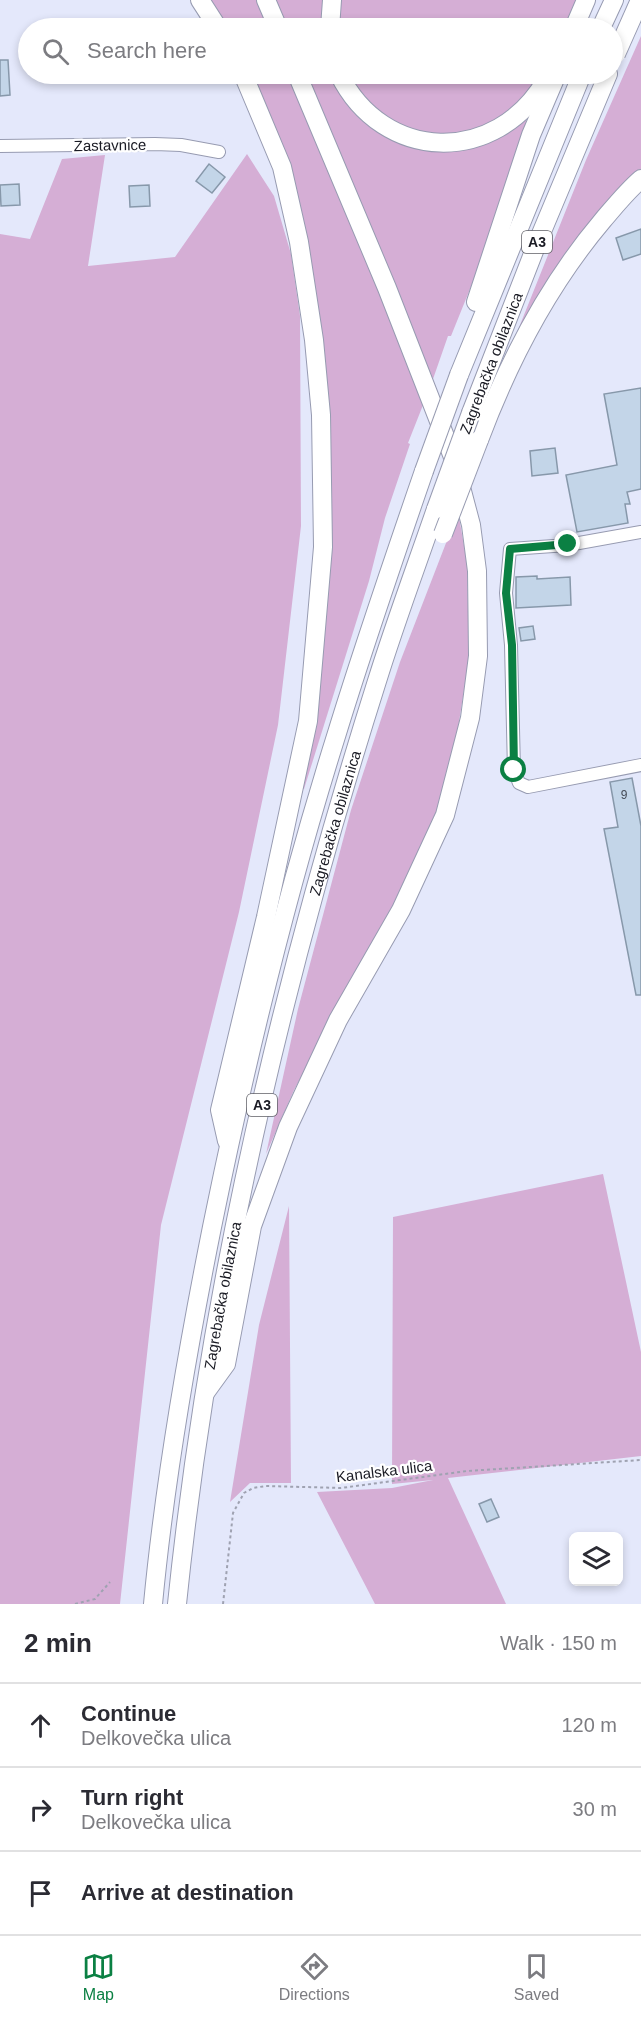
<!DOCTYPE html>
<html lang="en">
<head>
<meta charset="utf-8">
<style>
	:root { --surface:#fff; --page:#f2f2f3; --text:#2b2b33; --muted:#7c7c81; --line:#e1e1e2; --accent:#0b8043 }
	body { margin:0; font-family:Arial,sans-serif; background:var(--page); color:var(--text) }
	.controls { position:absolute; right:18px; bottom:18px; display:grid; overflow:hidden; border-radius:9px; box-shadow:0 3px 9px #0003 }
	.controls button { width:54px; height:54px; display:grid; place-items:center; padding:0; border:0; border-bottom:2px solid var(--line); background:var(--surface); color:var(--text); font:30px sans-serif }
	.stop { position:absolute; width:18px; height:18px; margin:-14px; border:4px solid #0b8043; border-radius:50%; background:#fff }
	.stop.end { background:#0b8043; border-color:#fff; box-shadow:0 2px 6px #0008 }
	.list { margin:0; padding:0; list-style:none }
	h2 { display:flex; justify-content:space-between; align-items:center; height:78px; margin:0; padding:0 24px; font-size:26px }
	h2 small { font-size:20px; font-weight:400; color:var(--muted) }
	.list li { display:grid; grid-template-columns:39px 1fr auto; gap:18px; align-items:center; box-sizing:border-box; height:84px; padding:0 24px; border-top:2px solid var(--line) }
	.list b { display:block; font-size:22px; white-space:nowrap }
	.list p { margin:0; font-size:20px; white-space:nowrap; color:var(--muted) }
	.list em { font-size:20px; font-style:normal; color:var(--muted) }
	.icon { flex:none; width:33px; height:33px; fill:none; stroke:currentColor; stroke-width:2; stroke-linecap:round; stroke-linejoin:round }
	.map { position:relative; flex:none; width:641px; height:1604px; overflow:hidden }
	.search { position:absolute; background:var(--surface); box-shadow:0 3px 9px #0003; left:18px; right:18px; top:18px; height:66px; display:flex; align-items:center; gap:15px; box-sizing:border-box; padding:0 21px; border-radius:33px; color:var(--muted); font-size:22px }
	.sheet { height:330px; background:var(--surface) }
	nav { display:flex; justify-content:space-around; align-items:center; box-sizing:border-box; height:84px; border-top:2px solid var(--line); background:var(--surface); font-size:16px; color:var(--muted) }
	nav a { display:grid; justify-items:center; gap:3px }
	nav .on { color:var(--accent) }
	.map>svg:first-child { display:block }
	.green { fill:#d5aed5 }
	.building { fill:#c3d5e8; stroke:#8798aa; stroke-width:1.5 }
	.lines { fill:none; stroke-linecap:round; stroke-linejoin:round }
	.minor-casing { stroke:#979bb1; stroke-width:14 }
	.highway-casing { stroke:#979bb1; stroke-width:20 }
	.path { stroke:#9fa2b1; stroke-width:2; stroke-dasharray:3 3; stroke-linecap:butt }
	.minor { stroke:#fff; stroke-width:12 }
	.highway { stroke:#fff; stroke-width:18 }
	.highway-bridge-casing { stroke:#979bb1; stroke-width:20; stroke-linecap:butt }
	.highway-bridge { stroke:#fff; stroke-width:18 }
	.route { stroke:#0b8043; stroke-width:8 }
	.labels { text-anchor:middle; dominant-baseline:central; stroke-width:4.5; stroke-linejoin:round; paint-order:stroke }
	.number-label { font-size:12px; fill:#444a55 }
	.shield { fill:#fff; stroke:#5f5f66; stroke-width:1.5 }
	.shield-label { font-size:14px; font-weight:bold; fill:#1a1b24 }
	.street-label { font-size:15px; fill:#1a1b24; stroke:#fff }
</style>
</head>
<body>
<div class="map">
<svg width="641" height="1604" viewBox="0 0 641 1604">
	<rect width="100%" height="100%" fill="#e4e8fb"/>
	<!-- green -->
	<g class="green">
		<polygon points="210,0 257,0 269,28 227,28"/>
		<polygon points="274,0 326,0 323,28 286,28"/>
		<polygon points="339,0 577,0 564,28 336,28"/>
		<polygon points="641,36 641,169 632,176 516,335 586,160"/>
		<polygon points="251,74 288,74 425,400 408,443 410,444 385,518 369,581 304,789 302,789 320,675 328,586 326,381"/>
		<path d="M305,74H330C361,155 461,173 524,119L527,121L491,237L451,336H448L433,379Z"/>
		<polygon points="346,74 543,74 512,110 475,132 425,135 378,114"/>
		<polygon points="247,154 274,196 291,254 300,316 301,526 278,725 239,912 161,1225 120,1604 0,1604 0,234 30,239 62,159 105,155 88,266 175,257"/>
		<polygon points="458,512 467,562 469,658 454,754 435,816 409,877 294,1090 266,1154 298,1009 351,810 400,662"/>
		<polygon points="603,1174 641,1352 641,1456 448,1478 506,1604 375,1604 317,1492 392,1488 433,1480 392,1484 393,1217"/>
		<polygon points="289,1206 291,1483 250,1483 230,1502 259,1325"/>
	</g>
	<!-- building -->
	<g class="building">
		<polygon points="0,60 8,60 10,95 0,96"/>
		<polygon points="209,164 225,177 212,193 196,181"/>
		<polygon points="19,184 20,205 1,206 0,185"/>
		<polygon points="149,185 150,206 130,207 129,186"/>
		<polygon points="641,229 641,254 623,260 616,238"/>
		<polygon points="641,388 641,489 627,492 630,504 625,504 628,523 577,532 566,475 617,465 604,394"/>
		<polygon points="555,448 558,473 532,476 530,451"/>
		<polygon points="537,576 537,579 570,577 571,605 516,608 516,577"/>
		<polygon points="533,626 535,639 521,641 519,628"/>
		<polygon points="632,778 641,826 641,995 636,995 604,829 618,827 610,782"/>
		<polygon points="491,1499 499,1517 487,1522 479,1504"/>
	</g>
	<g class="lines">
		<!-- minor casing -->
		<g class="minor-casing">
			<g id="minor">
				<polyline points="0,146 155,144 181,145 219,152"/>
				<polyline points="641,532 568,545 510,549 506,593 511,645 514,770 519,783 528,787 641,765"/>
			</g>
		</g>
		<!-- highway casing -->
		<g class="highway-casing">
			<g id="highway">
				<polyline points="200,0 218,28"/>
				<polyline points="266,0 278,28"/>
				<polyline points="330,28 332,0"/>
				<polyline points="574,28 586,0"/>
				<polyline points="601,28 614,0"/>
				<path d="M339,74C383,163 496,166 546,80"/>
				<polyline points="476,302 531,135 557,74"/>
				<polyline points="459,375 582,74"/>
				<polyline points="471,413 538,241 608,74"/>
				<path d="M479,440C509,360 548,285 603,220C615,206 627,191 641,179"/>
				<polyline points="227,1141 220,1110 266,917 308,721 323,547 321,415 314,340 299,242 282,167 243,74"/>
				<polyline points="205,1393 226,1364 252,1226 288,1127 338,1020 401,910 445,815 470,718 478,656 477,571 471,525 453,457 387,288 297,74"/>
				<path d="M153,1604C165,1477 187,1352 212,1227C246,1060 286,895 337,733C364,645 394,558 424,471"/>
				<path id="s1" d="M177,1604C209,1291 282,981 377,681C395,623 416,567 436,509"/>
			</g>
		</g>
		<!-- path -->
		<g class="path">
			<polyline points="75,1604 95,1599 110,1582"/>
			<polyline points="223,1604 233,1513 244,1493 253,1488 266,1486 341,1488 467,1471 641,1460"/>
		</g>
		<!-- minor -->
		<use href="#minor" class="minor"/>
		<!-- highway -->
		<use href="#highway" class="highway"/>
		<!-- highway-bridge casing -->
		<g class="highway-bridge-casing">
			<g id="highway-bridge">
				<polyline points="616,54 640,0"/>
				<polyline points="424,471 459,375"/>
				<polyline points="436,509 471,413"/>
				<polyline points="443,534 479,440"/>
			</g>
		</g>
		<!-- highway-bridge -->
		<use href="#highway-bridge" class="highway-bridge"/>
	</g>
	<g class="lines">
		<!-- route -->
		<polyline class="route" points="514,770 512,645 506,593 510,549 568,544"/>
	</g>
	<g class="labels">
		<!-- number labels -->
		<g class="number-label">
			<text x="624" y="795">9</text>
		</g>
		<!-- shield labels -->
		<g class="shield">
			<rect x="522" y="231" width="30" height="22" rx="4.5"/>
			<rect x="247" y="1094" width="30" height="22" rx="4.5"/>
		</g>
		<g class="shield-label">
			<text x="537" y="242">A3</text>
			<text x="262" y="1105">A3</text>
		</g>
		<!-- street labels -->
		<g class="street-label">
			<text transform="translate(110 145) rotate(-1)">Zastavnice</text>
			<text transform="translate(491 363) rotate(-69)">Zagrebačka obilaznica</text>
			<text stroke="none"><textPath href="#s1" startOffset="798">Zagrebačka obilaznica</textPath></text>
			<text stroke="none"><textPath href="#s1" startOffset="312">Zagrebačka obilaznica</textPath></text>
			<text transform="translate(384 1471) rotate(-7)">Kanalska ulica</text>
		</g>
	</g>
</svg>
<div class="controls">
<button><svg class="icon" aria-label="layers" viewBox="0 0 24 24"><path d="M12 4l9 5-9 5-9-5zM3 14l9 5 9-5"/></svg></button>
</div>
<div class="stop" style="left:514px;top:770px"></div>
<div class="stop end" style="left:568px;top:544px"></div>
<div class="search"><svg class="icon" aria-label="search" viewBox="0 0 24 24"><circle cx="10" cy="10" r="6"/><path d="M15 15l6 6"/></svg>Search here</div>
</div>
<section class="sheet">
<h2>2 min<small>Walk · 150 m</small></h2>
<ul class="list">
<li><svg class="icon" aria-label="ahead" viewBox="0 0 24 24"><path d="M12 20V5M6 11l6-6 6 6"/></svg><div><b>Continue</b><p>Delkovečka ulica</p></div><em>120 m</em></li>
<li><svg class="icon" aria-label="right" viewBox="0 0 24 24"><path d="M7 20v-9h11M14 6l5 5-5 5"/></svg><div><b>Turn right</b><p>Delkovečka ulica</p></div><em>30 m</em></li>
<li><svg class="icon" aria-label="arrive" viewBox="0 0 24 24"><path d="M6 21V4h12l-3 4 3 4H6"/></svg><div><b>Arrive at destination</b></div></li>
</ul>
</section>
<nav>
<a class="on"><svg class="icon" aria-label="map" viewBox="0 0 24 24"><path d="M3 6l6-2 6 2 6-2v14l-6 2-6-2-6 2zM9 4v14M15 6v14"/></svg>Map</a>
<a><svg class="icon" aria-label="directions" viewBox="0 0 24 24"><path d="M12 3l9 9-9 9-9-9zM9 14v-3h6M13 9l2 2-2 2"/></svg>Directions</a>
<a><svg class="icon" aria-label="saved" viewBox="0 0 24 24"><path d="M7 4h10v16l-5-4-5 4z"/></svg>Saved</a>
</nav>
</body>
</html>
